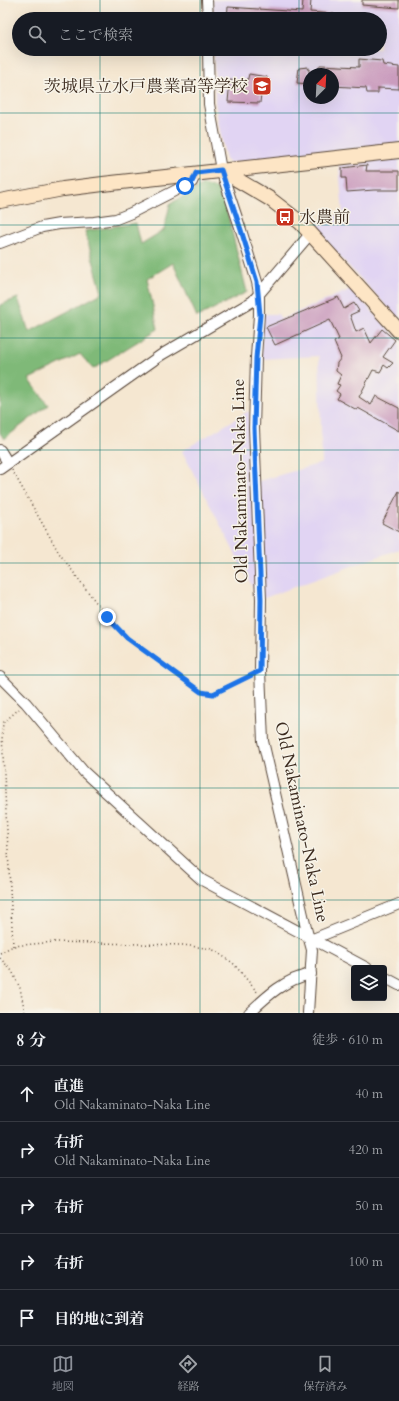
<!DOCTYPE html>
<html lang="ja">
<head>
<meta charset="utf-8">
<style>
	:root { --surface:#171b24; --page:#242831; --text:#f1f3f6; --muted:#9ea1a6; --line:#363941; --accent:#8c9099 }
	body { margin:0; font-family:Cardo,"Noto Serif JP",serif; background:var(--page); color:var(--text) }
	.controls { position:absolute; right:12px; bottom:12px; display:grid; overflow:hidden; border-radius:4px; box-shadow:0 4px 16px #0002 }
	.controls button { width:36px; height:36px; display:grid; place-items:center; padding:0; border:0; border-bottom:1px solid var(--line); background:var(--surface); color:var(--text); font:20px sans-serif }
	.compass { position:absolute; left:303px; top:68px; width:36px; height:36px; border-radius:50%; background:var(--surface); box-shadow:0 4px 16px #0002; rotate:24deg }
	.stop { position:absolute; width:12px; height:12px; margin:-9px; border:3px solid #1a73e8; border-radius:50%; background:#fff }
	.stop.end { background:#1a73e8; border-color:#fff; box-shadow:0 1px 4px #0008 }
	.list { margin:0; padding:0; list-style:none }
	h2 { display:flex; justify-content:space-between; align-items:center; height:52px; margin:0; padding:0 16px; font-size:17px }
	h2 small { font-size:13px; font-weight:400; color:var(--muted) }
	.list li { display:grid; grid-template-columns:26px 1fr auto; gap:12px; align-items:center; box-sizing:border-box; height:56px; padding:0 16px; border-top:1px solid var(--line) }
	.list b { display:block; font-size:15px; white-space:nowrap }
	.list p { margin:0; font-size:13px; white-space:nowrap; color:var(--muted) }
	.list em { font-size:13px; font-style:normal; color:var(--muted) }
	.icon { flex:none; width:22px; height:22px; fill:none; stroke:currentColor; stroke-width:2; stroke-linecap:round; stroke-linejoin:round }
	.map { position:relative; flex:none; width:399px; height:1013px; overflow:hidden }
	.search { position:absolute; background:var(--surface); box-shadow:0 4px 16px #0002; left:12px; right:12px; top:12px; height:44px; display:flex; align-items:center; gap:10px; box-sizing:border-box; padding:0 14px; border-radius:22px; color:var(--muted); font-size:15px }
	.sheet { height:332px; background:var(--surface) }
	nav { display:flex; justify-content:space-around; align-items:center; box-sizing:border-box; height:56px; border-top:1px solid var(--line); background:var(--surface); font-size:11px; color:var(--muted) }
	nav a { display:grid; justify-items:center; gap:2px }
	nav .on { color:var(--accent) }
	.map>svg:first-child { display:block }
	.built { fill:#e1d4f3; fill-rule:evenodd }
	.forest { fill:#7fb978; stroke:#5d724b }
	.building { fill:#ca9cbe }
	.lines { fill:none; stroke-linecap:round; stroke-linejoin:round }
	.street-casing { stroke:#574639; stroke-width:12 }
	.secondary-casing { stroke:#574639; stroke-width:16 }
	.path { stroke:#574639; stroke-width:1.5; stroke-dasharray:1 3; stroke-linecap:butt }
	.street { stroke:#fff; stroke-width:10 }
	.secondary { stroke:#fde5c5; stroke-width:14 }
	.route { stroke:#1a73e8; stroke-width:5 }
	.grid { fill:none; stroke:#0f766e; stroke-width:1; stroke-opacity:0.55 }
	.labels { text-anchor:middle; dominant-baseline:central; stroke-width:3; stroke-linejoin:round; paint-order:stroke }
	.poi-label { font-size:17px; fill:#3b2a1e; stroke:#f7f3e8; text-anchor:end }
	.street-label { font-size:17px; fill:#3b2a1e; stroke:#f7f3e8 }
</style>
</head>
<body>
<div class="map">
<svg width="399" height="1013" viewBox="0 0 399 1013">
	<rect width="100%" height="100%" fill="#f7f3e8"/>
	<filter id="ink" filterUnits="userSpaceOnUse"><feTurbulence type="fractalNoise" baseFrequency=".025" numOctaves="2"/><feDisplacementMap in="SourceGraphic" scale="8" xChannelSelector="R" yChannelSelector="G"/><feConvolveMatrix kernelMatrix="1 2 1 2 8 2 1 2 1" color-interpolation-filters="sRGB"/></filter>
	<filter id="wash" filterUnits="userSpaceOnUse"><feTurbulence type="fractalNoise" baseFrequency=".012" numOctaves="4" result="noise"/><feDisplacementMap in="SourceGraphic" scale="16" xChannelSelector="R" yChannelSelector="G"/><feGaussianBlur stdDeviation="0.9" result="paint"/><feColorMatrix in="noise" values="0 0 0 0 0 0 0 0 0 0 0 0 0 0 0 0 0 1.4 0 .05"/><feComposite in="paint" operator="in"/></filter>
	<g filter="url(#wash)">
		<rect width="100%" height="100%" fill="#f5e7d1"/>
		<!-- built -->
		<g class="built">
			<path d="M213,0H399V144L230,163L226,160L219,126L215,102L214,49H380V19H213ZM309,74H333V98H309Z"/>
			<polygon points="399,157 399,319 343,260 311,224 343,213 339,165 357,161"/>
			<polygon points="351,289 399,340 399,549 264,598 257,596 182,451 249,411 252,483 322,463 319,356 261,359 263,314 278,314 281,319"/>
		</g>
		<!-- forest -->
		<polygon class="forest" points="203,185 219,189 224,200 247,292 197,317 173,263 147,279 158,329 93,369 80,354 29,379 48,405 4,439 0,433 0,305 18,298 29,332 102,293 85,231 136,223 141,244 164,230 170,204"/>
		<g id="blocks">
			<!-- building -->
			<g class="building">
				<polygon points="303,0 311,0 310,12 334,14 334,19 227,19 228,7 302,12"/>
				<polygon points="362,0 399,0 399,8 362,5"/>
				<polygon points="359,59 382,61 383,65 399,67 399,89 378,88 378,93 367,93 366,88 333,86 333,74 316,74 320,65 359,67"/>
				<polygon points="308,67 307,69 309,69 309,84 297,83 299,68"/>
				<polygon points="249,74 267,77 265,94 261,94 260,103 228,102 230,80 247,82"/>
				<polygon points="367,165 366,171 399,171 399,190 374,190 347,192 346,178 342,178 342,168"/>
				<polygon points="338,297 344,309 354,303 359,311 350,315 356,332 364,328 371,343 382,329 395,340 383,357 393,363 388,368 384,365 380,372 373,370 359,397 371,405 376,396 399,408 399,431 358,408 357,410 337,399 340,394 336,391 340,385 337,384 341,375 336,371 337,363 341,358 334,342 339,339 330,320 275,345 266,327"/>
				<polygon points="399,491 399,532 382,523"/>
			</g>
		</g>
	</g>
	<g filter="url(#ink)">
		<use href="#blocks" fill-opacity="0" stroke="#574639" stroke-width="1"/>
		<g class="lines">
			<!-- street casing -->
			<g class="street-casing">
				<g id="street">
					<polyline points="207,0 208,19"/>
					<polyline points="208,49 209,104 221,170 241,230 257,282 259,293 259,315 256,357 254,428 261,599 260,671 263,741 306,928 312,950 308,1013"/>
					<polyline points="0,243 42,227 59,224 94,222 116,219 131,213 192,182 196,173"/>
					<polyline points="0,450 8,463"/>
					<polyline points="0,469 161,355 253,301 311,233"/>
					<polyline points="0,677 26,703 84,772 202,880 367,968"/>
					<polyline points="313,939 399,904"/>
					<polyline points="384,977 399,985"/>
					<path d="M249,1013C267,996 285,979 311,974"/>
				</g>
			</g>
			<!-- secondary casing -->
			<g class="secondary-casing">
				<g id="secondary">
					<polyline points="221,170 270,199 301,223 399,331"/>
					<polyline points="0,201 63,189 103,184 399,151"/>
				</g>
			</g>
			<!-- path -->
			<g class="path">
				<polyline points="12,470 59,553 107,617 127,638 201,692 213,694 251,675"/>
				<polyline points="13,946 2,735 3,723 19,709"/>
				<polyline points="0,953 13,946 54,942 183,945 212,949 233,963 258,993"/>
				<polyline points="0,958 12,971 20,988 25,1013"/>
			</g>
			<!-- street -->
			<use href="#street" class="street"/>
			<!-- secondary -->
			<use href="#secondary" class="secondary"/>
		</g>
	</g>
	<g class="lines" filter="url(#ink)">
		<!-- route -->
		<polyline class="route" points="107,617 127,638 201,692 213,694 260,671 261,599 254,428 256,358 260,315 257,282 241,230 221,170 196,173 192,182 185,186"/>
	</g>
	<!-- grid -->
	<path class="grid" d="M100,0V19M200,0V19M299,0V19M100,49V1013M200,49V1013M299,49V1013M0,113H399M0,225H399M0,338H399M0,450H399M0,563H399M0,675H399M0,788H399M0,900H399"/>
	<!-- icons -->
	<defs>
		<g id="school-square" transform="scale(1)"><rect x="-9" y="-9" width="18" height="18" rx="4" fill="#c8321e" stroke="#f7f3e8"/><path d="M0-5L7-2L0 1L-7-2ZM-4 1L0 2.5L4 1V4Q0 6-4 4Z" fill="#fff"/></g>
		<g id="bus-square" transform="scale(1)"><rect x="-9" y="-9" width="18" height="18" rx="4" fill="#c8321e" stroke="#f7f3e8"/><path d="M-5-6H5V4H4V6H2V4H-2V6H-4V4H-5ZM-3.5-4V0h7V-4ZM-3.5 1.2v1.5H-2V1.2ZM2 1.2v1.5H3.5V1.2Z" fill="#fff"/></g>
	</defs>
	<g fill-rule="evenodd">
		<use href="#school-square" x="262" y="86"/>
		<use href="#bus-square" x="285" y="217"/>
	</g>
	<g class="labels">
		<!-- poi labels -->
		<g class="poi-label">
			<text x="248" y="86">茨城県立水戸農業高等学校</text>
			<text x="299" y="217" text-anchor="start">水農前</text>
		</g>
		<!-- street labels -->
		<g class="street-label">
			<text transform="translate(240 481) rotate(-91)">Old Nakaminato-Naka Line</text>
			<text transform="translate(302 822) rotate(78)">Old Nakaminato-Naka Line</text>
		</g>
	</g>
</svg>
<div class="controls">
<button><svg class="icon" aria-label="layers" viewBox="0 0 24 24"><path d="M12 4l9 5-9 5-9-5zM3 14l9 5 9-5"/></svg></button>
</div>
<svg class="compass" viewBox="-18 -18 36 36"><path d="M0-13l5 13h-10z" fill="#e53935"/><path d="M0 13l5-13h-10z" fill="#9ea1a6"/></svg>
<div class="stop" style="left:185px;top:186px"></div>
<div class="stop end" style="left:107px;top:617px"></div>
<div class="search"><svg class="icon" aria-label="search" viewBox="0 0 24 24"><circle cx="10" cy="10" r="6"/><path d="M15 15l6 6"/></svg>ここで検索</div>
</div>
<section class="sheet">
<h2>8 分<small>徒歩 · 610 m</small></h2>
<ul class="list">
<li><svg class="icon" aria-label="ahead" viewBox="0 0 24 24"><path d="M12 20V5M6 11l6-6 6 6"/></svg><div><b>直進</b><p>Old Nakaminato-Naka Line</p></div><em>40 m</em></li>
<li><svg class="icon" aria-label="right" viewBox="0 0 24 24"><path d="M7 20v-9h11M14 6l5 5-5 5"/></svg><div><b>右折</b><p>Old Nakaminato-Naka Line</p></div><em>420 m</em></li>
<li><svg class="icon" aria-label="right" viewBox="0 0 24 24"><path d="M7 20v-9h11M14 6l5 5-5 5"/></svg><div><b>右折</b></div><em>50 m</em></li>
<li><svg class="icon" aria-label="right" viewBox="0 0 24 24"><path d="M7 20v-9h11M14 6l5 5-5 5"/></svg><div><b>右折</b></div><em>100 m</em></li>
<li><svg class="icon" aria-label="arrive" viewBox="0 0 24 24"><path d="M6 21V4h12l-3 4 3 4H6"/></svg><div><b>目的地に到着</b></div></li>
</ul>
</section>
<nav>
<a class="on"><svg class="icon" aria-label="map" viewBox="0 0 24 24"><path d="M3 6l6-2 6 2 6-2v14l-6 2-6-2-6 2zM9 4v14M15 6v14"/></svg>地図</a>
<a><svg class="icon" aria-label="directions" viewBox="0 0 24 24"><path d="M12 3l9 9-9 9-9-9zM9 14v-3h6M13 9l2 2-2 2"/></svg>経路</a>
<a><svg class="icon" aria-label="saved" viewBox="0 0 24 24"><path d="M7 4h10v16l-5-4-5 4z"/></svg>保存済み</a>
</nav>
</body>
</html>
